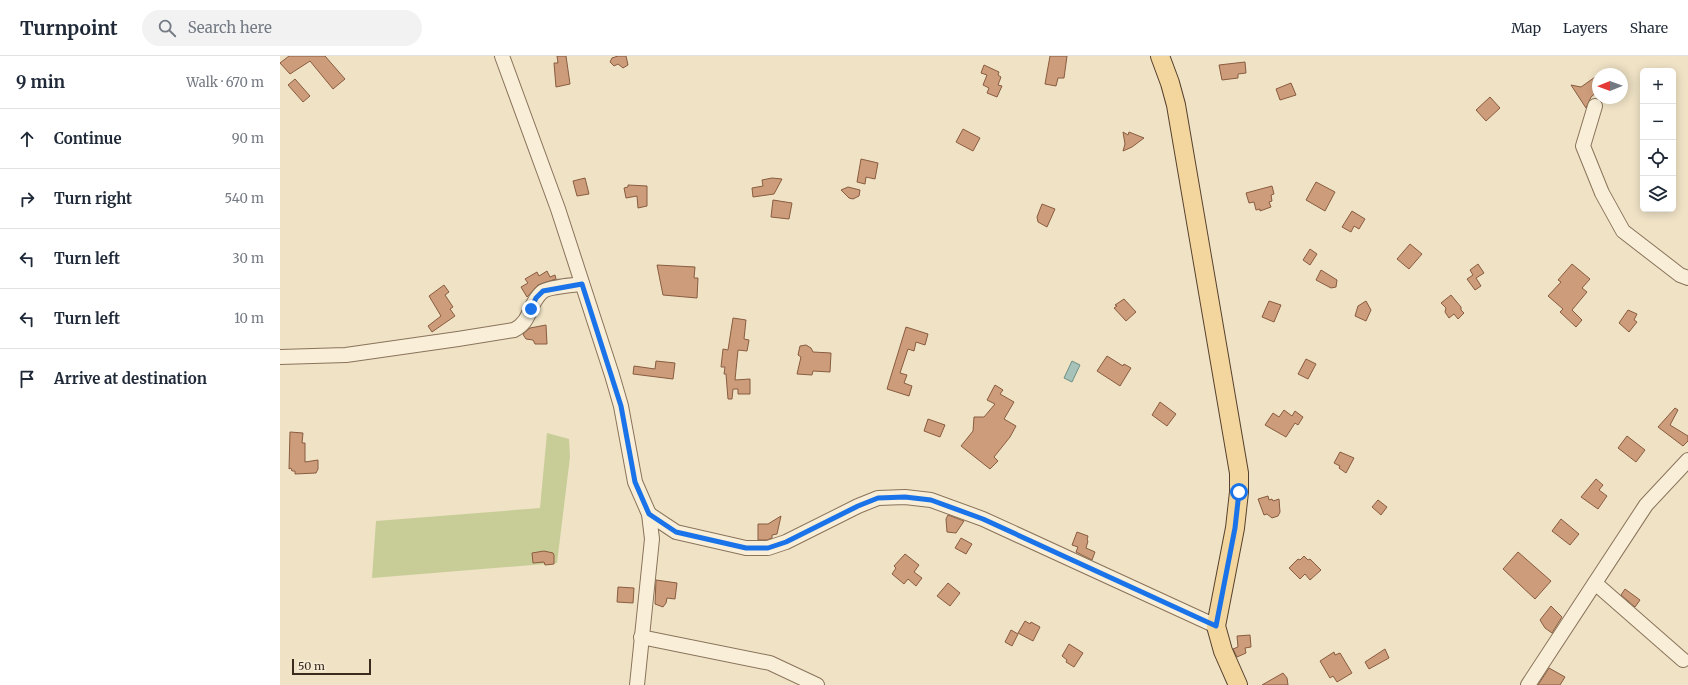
<!DOCTYPE html>
<html lang="en">
<head>
<meta charset="utf-8">
<style>
	:root { --surface:#fff; --page:#f2f2f3; --text:#1f2937; --muted:#747a83; --line:#e0e1e3 }
	body { margin:0; font-family:Merriweather,serif; background:var(--page); color:var(--text) }
	.controls { position:absolute; right:12px; top:12px; display:grid; overflow:hidden; border-radius:6px; box-shadow:0 2px 10px #0003 }
	.controls button { width:36px; height:36px; display:grid; place-items:center; padding:0; border:0; border-bottom:1px solid var(--line); background:var(--surface); color:var(--text); font:20px sans-serif }
	.compass { position:absolute; left:1312px; top:12px; width:36px; height:36px; border-radius:50%; background:var(--surface); box-shadow:0 2px 10px #0003; rotate:269deg }
	.scale { position:absolute; left:12px; bottom:10px; width:79px; box-sizing:border-box; padding-left:4px; border:2px solid #3a2b1f; border-top:0; font-size:11px; line-height:14px; white-space:nowrap; color:#3a2b1f; -webkit-text-stroke:3px #f6ecd5; paint-order:stroke }
	.stop { position:absolute; width:12px; height:12px; margin:-9px; border:3px solid #1a73e8; border-radius:50%; background:#fff }
	.stop.end { background:#1a73e8; border-color:#fff; box-shadow:0 1px 4px #0008 }
	.list { margin:0; padding:0; list-style:none }
	h2 { display:flex; justify-content:space-between; align-items:center; height:52px; margin:0; padding:0 16px; font-size:17px }
	h2 small { font-size:13px; font-weight:400; color:var(--muted) }
	.list li { display:grid; grid-template-columns:26px 1fr auto; gap:12px; align-items:center; box-sizing:border-box; height:60px; padding:0 16px; border-top:1px solid var(--line) }
	.list b { display:block; font-size:15px; white-space:nowrap }
	.list em { font-size:13px; font-style:normal; color:var(--muted) }
	.icon { flex:none; width:22px; height:22px; fill:none; stroke:currentColor; stroke-width:2; stroke-linecap:round; stroke-linejoin:round }
	.map { position:relative; flex:none; width:1408px; height:629px; overflow:hidden }
	header { display:flex; align-items:center; gap:24px; box-sizing:border-box; height:56px; padding:0 20px; background:var(--surface); border-bottom:1px solid var(--line) }
	header strong { font-size:19px }
	nav { display:flex; gap:22px; margin-inline-start:auto; font-size:14px }
	.search { width:280px; height:36px; background:var(--page); display:flex; align-items:center; gap:10px; box-sizing:border-box; padding:0 14px; border-radius:22px; color:var(--muted); font-size:15px }
	main { display:flex }
	aside { flex:1; background:var(--surface) }
	.map>svg:first-child { display:block }
	.grass { fill:#c8cd98 }
	.water { fill:#a7c2b9; stroke:#6d9187 }
	.building { fill:#cd9c7a; stroke:#895c40 }
	.lines { fill:none; stroke-linecap:round; stroke-linejoin:round }
	.minor-casing { stroke:#8a735b; stroke-width:16 }
	.major-casing { stroke:#58412f; stroke-width:20 }
	.minor { stroke:#f9efd8; stroke-width:14 }
	.major { stroke:#f2d69d; stroke-width:18 }
	.route { stroke:#1a73e8; stroke-width:5 }
</style>
</head>
<body>
<header>
<strong>Turnpoint</strong>
<div class="search"><svg class="icon" aria-label="search" viewBox="0 0 24 24"><circle cx="10" cy="10" r="6"/><path d="M15 15l6 6"/></svg>Search here</div>
<nav><a>Map</a><a>Layers</a><a>Share</a></nav>
</header>
<main>
<aside>
<h2>9 min<small>Walk · 670 m</small></h2>
<ul class="list">
<li><svg class="icon" aria-label="ahead" viewBox="0 0 24 24"><path d="M12 20V5M6 11l6-6 6 6"/></svg><div><b>Continue</b></div><em>90 m</em></li>
<li><svg class="icon" aria-label="right" viewBox="0 0 24 24"><path d="M7 20v-9h11M14 6l5 5-5 5"/></svg><div><b>Turn right</b></div><em>540 m</em></li>
<li><svg class="icon" aria-label="left" viewBox="0 0 24 24"><path d="M17 20v-9H6M10 6l-5 5 5 5"/></svg><div><b>Turn left</b></div><em>30 m</em></li>
<li><svg class="icon" aria-label="left" viewBox="0 0 24 24"><path d="M17 20v-9H6M10 6l-5 5 5 5"/></svg><div><b>Turn left</b></div><em>10 m</em></li>
<li><svg class="icon" aria-label="arrive" viewBox="0 0 24 24"><path d="M6 21V4h12l-3 4 3 4H6"/></svg><div><b>Arrive at destination</b></div></li>
</ul>
</aside>
<div class="map">
<svg width="1408" height="629" viewBox="0 0 1408 629">
	<rect width="100%" height="100%" fill="#efe2c5"/>
	<!-- grass -->
	<polygon class="grass" points="267,377 289,383 290,401 277,507 92,522 96,465 260,452"/>
	<!-- water -->
	<polygon class="water" points="792,305 800,309 792,326 784,322"/>
	<!-- building -->
	<g class="building">
		<polygon points="9,0 45,0 65,23 53,33 30,5 10,18 0,7"/>
		<polygon points="277,0 286,0 290,28 276,31 274,7 278,7"/>
		<polygon points="338,0 346,0 348,9 343,12 338,8 334,10 330,6 332,2"/>
		<polygon points="770,0 787,0 784,22 778,22 776,30 765,28"/>
		<polygon points="965,6 966,17 958,18 958,22 942,24 939,9"/>
		<polygon points="704,9 719,16 718,19 721,21 718,29 722,30 717,41 707,37 709,32 703,29 707,19 701,17"/>
		<polygon points="1318,19 1318,35 1311,41 1306,52 1291,29 1301,31"/>
		<polygon points="15,23 30,40 23,46 8,29"/>
		<polygon points="1011,27 1016,39 1000,44 996,33"/>
		<polygon points="1210,41 1220,52 1206,65 1196,54"/>
		<polygon points="683,73 700,82 693,95 676,86"/>
		<polygon points="843,76 848,79 849,76 864,82 852,91 843,95 845,88"/>
		<polygon points="581,103 598,107 595,123 586,121 585,128 577,126"/>
		<polygon points="305,122 309,138 297,140 293,125"/>
		<polygon points="492,122 502,123 494,138 473,141 472,132 483,130 482,124"/>
		<polygon points="1036,126 1055,136 1045,155 1026,144"/>
		<polygon points="348,129 367,130 367,150 358,152 357,140 346,142 344,132 348,131"/>
		<polygon points="992,130 994,138 991,139 992,145 989,146 991,151 980,155 980,153 976,154 974,146 969,147 966,137"/>
		<polygon points="568,131 580,134 579,140 573,143 569,142 561,134"/>
		<polygon points="493,144 512,147 509,163 491,161"/>
		<polygon points="762,148 775,153 767,171 758,166 757,161"/>
		<polygon points="1072,155 1085,163 1079,173 1074,170 1071,176 1062,171"/>
		<polygon points="1130,188 1142,198 1129,213 1117,203"/>
		<polygon points="1030,193 1037,198 1030,209 1023,204"/>
		<polygon points="1198,208 1204,217 1196,222 1201,230 1195,234 1187,223 1193,219 1190,214"/>
		<polygon points="1292,208 1310,223 1302,232 1307,236 1292,254 1302,264 1296,271 1280,256 1283,253 1268,240 1281,226 1278,224"/>
		<polygon points="377,209 415,211 414,222 418,222 417,242 383,239"/>
		<polygon points="1041,214 1057,224 1056,231 1051,232 1036,224"/>
		<polygon points="267,215 270,221 275,219 276,223 258,229 247,241 241,231 248,227 245,223 257,216 259,220"/>
		<polygon points="164,229 169,236 165,239 173,251 170,253 175,260 152,276 148,270 161,260 149,240"/>
		<polygon points="1171,239 1181,251 1181,254 1184,257 1178,263 1174,258 1169,262 1165,256 1166,252 1161,247"/>
		<polygon points="844,243 856,256 846,265 834,252 837,250 835,249"/>
		<polygon points="989,245 1001,249 994,266 982,261"/>
		<polygon points="1086,245 1091,254 1086,265 1075,260 1078,250"/>
		<polygon points="1348,254 1357,258 1354,264 1357,266 1349,276 1339,267"/>
		<polygon points="453,262 466,264 464,283 469,284 467,295 458,294 455,324 470,323 470,338 458,338 458,333 453,333 452,343 448,343 446,318 444,318 445,311 441,311 443,293 448,294"/>
		<polygon points="266,269 267,288 255,288 253,284 246,283 244,280 243,278 250,272"/>
		<polygon points="626,271 648,278 645,289 636,286 634,295 628,293 620,317 627,319 624,327 632,330 629,340 607,333"/>
		<polygon points="526,289 531,292 533,296 551,297 550,316 533,315 532,319 517,318 521,301 518,299 520,290"/>
		<polygon points="827,300 843,310 844,308 851,312 840,330 817,315"/>
		<polygon points="1026,303 1036,308 1028,323 1018,318"/>
		<polygon points="376,305 395,307 393,323 353,318 354,310 375,313"/>
		<polygon points="715,329 723,334 720,338 734,346 724,363 736,370 730,381 714,401 718,405 710,413 681,390 693,375 694,361 704,361 715,348 707,344"/>
		<polygon points="880,346 896,358 887,370 872,359"/>
		<polygon points="1395,352 1398,354 1390,369 1408,380 1408,385 1403,390 1378,371"/>
		<polygon points="1004,354 1012,360 1015,355 1023,361 1018,369 1015,367 1006,381 985,369 993,357 999,361"/>
		<polygon points="648,363 665,369 660,381 644,375"/>
		<polygon points="10,376 23,377 22,387 25,387 25,406 38,404 38,413 36,417 15,418 15,415 12,415 11,412 9,413"/>
		<polygon points="1347,380 1365,394 1356,406 1338,392"/>
		<polygon points="1060,396 1074,402 1066,417 1059,412 1060,410 1054,407"/>
		<polygon points="1316,423 1323,429 1319,434 1327,440 1318,453 1301,441"/>
		<polygon points="988,440 989,444 992,443 993,445 999,443 1000,456 998,460 992,462 987,458 984,459 978,443"/>
		<polygon points="1098,444 1107,451 1101,459 1092,451"/>
		<polygon points="668,459 684,465 676,477 667,476 666,463"/>
		<polygon points="501,460 497,478 492,479 492,482 487,484 478,484 478,468 488,468"/>
		<polygon points="1281,463 1299,478 1290,489 1272,475"/>
		<polygon points="797,476 808,480 807,484 808,485 806,492 815,496 812,504 796,496 798,491 792,489"/>
		<polygon points="681,482 692,488 686,498 675,492"/>
		<polygon points="264,495 273,497 274,499 274,508 265,509 264,506 253,507 252,497"/>
		<polygon points="1238,496 1271,525 1255,543 1223,513"/>
		<polygon points="625,498 639,509 634,516 642,522 636,530 628,523 624,528 612,518 616,512 614,510"/>
		<polygon points="1024,500 1028,504 1030,503 1041,514 1030,524 1025,518 1020,523 1009,512 1018,503 1020,504"/>
		<polygon points="376,524 397,527 395,543 387,542 386,547 383,551 375,548"/>
		<polygon points="668,527 680,537 670,550 657,540"/>
		<polygon points="338,531 354,532 353,547 337,546"/>
		<polygon points="1345,533 1360,544 1355,551 1341,539"/>
		<polygon points="1271,550 1282,561 1272,577 1265,572 1260,564"/>
		<polygon points="745,565 750,568 751,566 760,571 753,585 738,577"/>
		<polygon points="731,574 738,578 732,590 725,586"/>
		<polygon points="970,579 971,591 965,592 966,597 957,601 953,593 958,591 957,580"/>
		<polygon points="789,588 803,597 794,611 786,606 787,604 782,600"/>
		<polygon points="1105,593 1109,602 1089,613 1085,606"/>
		<polygon points="1054,596 1055,599 1060,597 1072,617 1057,626 1053,620 1050,622 1040,605"/>
		<polygon points="1269,612 1285,621 1280,629 1258,629"/>
		<polygon points="1003,617 1007,622 1008,629 982,629"/>
	</g>
	<g class="lines">
		<!-- minor casing -->
		<g class="minor-casing">
			<g id="minor">
				<polyline points="222,0 278,153 332,319 341,350 355,426 369,458 372,483 357,629"/>
				<polyline points="1315,50 1303,90 1322,137 1343,175 1400,219 1408,222"/>
				<path d="M0,301L66,299L178,283L234,274C252,265 248,248 262,236C268,231 293,229 302,228"/>
				<polyline points="369,458 396,476 466,492 488,492 506,486 578,450 598,442 625,441 651,444 703,463 936,570"/>
				<polyline points="1315,527 1403,604"/>
				<polyline points="361,581 490,607 537,629"/>
				<polyline points="1248,629 1366,449 1408,404"/>
			</g>
		</g>
		<!-- major casing -->
		<g class="major-casing">
			<polyline id="major" points="880,0 890,27 896,49 959,417 959,436 955,472 936,570 943,595 958,629"/>
		</g>
		<!-- minor -->
		<use href="#minor" class="minor"/>
		<!-- major -->
		<use href="#major" class="major"/>
	</g>
	<g class="lines">
		<!-- route -->
		<polyline class="route" points="251,253 256,242 263,235 302,228 341,350 355,426 369,458 396,476 466,492 488,492 506,486 578,450 598,442 625,441 651,444 703,463 936,570 955,472 959,436"/>
	</g>
</svg>
<div class="controls">
<button>+</button>
<button>−</button>
<button><svg class="icon" aria-label="locate" viewBox="0 0 24 24"><circle cx="12" cy="12" r="6"/><path d="M12 2v4M12 18v4M2 12h4M18 12h4"/></svg></button>
<button><svg class="icon" aria-label="layers" viewBox="0 0 24 24"><path d="M12 4l9 5-9 5-9-5zM3 14l9 5 9-5"/></svg></button>
</div>
<svg class="compass" viewBox="-18 -18 36 36"><path d="M0-13l5 13h-10z" fill="#e53935"/><path d="M0 13l5-13h-10z" fill="#747a83"/></svg>
<div class="scale">50 m</div>
<div class="stop" style="left:959px;top:436px"></div>
<div class="stop end" style="left:251px;top:253px"></div>
</div>
</main>
</body>
</html>
